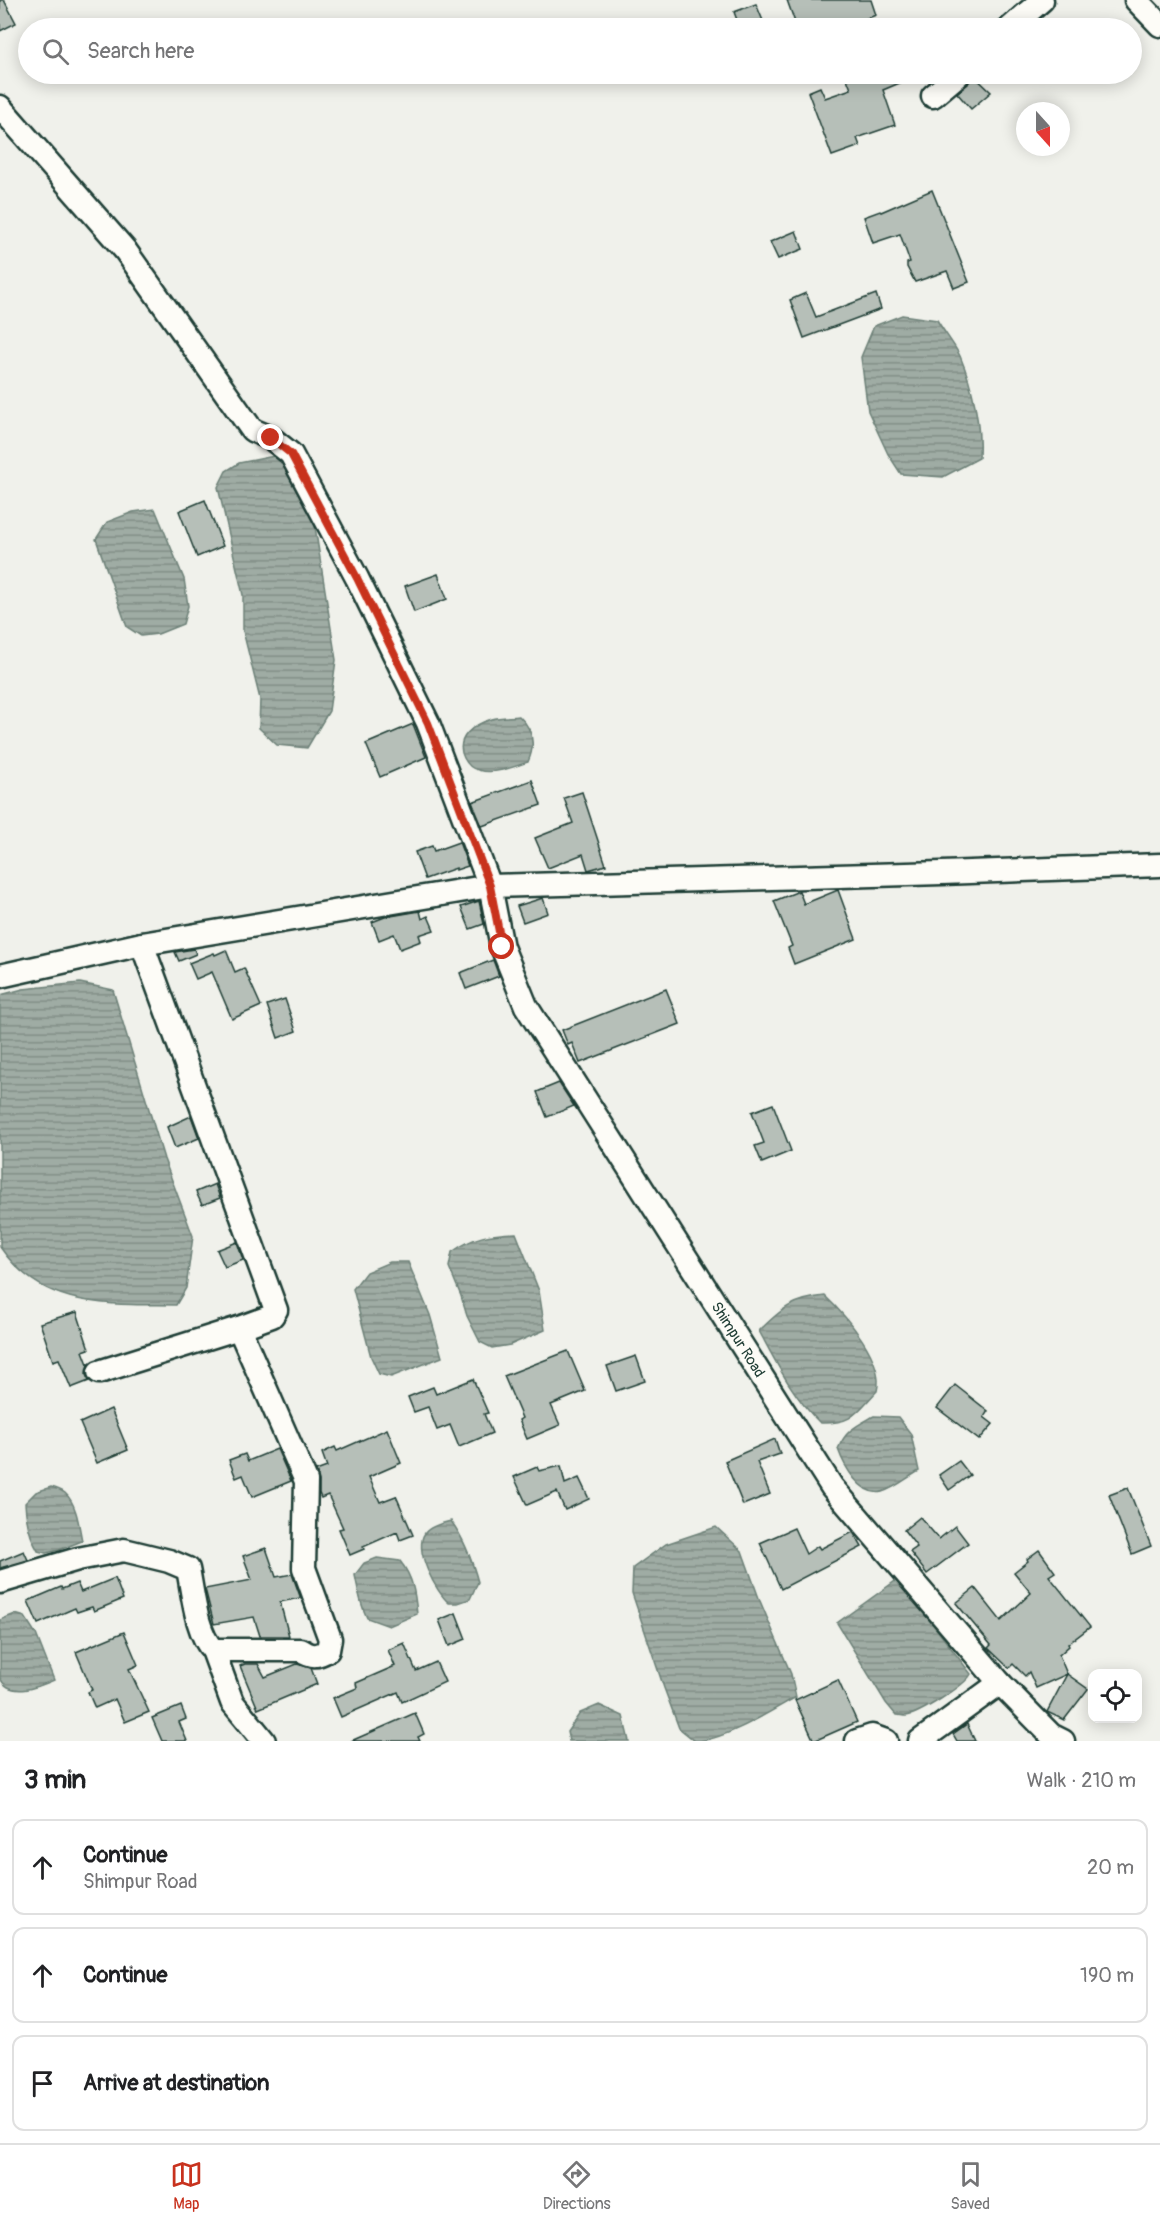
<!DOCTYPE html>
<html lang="en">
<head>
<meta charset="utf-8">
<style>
	:root { --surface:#fff; --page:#f2f2f2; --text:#202124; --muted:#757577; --line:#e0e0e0; --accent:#c8321e }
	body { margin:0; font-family:Pangolin,sans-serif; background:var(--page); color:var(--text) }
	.controls { position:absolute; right:18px; bottom:18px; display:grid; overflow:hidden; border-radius:12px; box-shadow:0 3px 15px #0003 }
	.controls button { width:54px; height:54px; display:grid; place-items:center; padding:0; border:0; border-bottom:2px solid var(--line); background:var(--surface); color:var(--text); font:30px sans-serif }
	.compass { position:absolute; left:1016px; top:102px; width:54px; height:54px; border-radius:50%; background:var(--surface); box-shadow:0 3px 15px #0003; rotate:159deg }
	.stop { position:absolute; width:18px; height:18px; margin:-14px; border:4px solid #c8321e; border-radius:50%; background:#fff }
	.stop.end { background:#c8321e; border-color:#fff; box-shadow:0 2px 6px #0008 }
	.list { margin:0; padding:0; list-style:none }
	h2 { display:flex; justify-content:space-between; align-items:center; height:78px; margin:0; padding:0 24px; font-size:26px }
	h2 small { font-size:20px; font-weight:400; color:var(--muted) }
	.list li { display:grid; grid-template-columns:39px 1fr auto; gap:18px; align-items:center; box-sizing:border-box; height:96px; margin:0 12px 12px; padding:0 12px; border:2px solid var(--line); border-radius:12px }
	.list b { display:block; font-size:22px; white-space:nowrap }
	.list p { margin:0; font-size:20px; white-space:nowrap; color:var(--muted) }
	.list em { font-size:20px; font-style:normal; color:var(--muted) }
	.icon { flex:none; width:33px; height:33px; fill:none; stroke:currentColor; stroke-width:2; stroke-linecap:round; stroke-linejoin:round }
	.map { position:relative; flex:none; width:1160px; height:1741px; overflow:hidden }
	.search { position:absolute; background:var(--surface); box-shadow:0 3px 15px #0003; left:18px; right:18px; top:18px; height:66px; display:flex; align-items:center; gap:15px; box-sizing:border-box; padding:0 21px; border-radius:33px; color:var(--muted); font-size:22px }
	.sheet { height:402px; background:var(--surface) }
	nav { display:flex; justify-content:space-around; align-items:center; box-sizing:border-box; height:84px; border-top:2px solid var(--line); background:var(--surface); font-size:16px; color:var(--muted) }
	nav a { display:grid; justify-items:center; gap:3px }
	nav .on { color:var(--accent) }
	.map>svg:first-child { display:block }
	.water { fill:url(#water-rules); stroke:#6c8077; stroke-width:1.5 }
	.building { fill:#b6bfb8; stroke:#1f3d34; stroke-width:1.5 }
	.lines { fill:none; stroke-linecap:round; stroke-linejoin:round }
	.minor-casing { stroke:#1f3d34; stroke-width:27 }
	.minor { stroke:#fdfcf7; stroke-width:22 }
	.route { stroke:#c8321e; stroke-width:8 }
	.labels { text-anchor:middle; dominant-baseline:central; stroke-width:4.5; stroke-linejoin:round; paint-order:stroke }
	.street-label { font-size:15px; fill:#1f3d34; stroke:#fdfcf7 }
</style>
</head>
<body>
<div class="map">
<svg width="1160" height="1741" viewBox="0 0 1160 1741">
	<defs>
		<pattern id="water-rules" width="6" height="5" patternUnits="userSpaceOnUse" patternTransform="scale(1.5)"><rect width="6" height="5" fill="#9faca4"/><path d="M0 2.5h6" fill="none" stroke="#818d86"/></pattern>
	</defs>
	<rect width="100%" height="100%" fill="#f0f1eb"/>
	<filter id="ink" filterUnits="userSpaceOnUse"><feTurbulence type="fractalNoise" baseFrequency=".0167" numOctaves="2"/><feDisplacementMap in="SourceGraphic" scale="12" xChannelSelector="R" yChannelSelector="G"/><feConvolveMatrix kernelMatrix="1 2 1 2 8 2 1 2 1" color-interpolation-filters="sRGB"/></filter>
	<g filter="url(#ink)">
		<!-- water -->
		<g class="water">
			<path d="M902,315L937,320C944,332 954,344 960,356C973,387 981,425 979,458L943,477L901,474L888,454L868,411L861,357L874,326Z"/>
			<polygon points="274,456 285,464 313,514 336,660 329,711 307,748 277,745 259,728 260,699 243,631 243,595 218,487 226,471 239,463"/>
			<polygon points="155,509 184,579 188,606 183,624 158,634 141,636 127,627 96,539 107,522 133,512"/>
			<path d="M519,716C533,729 536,744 528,762C514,767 493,775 478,770C472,769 467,764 464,758C454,738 474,724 492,719C500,717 511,717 519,716Z"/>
			<path d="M80,983L113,990L164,1159L193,1236L186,1288L176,1305C108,1304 43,1310 0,1247V995L23,989Z"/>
			<path d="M516,1233L539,1291L545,1330L510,1345L492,1348L480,1342L467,1316L461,1296L449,1267L452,1252C474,1236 490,1234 516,1233Z"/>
			<polygon points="390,1262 408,1262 430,1315 442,1357 391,1377 379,1374 371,1357 353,1289 366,1272"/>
			<path d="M825,1296C846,1316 885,1360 877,1391C856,1413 853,1424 820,1423C793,1397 777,1364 759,1331C781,1309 793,1299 825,1296Z"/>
			<path d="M874,1416L898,1417L911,1434L919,1471C908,1477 894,1489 882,1492C861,1497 844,1466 838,1449C846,1430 856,1426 874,1416Z"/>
			<path d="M51,1487C55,1488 61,1490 65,1493C77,1504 79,1526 82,1541L59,1550L46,1553L38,1551C29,1536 26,1520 25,1503L36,1492Z"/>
			<path d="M451,1521C465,1540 472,1560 478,1582L470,1599L458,1603H449C436,1592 413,1550 425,1533C430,1526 442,1523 451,1521Z"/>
			<path d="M716,1527L742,1551L760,1601L791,1674L796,1697C771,1711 724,1741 695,1741L679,1728L664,1688L632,1593L633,1568L666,1544Z"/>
			<path d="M377,1558L400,1561C413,1577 415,1593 417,1614L389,1626L367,1618C360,1604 358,1590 355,1575L364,1563Z"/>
			<path d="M898,1579L971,1674C965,1686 919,1714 906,1716C903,1716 899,1715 896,1715L886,1703L837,1623Z"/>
			<path d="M15,1614L25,1617L36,1634L54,1680C38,1687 10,1699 0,1678V1620Z"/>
			<polygon points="599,1705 623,1716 629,1741 569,1741 567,1732 580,1713"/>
		</g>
		<!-- building -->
		<g class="building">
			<polygon points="0,0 4,0 16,23 0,31"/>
			<polygon points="787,0 871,0 876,15 841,28 838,21 816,28 797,28"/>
			<polygon points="756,4 766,28 740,28 734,12"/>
			<polygon points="845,74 921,74 883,90 895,125 857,138 860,146 832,156 808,92 820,87 825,98 851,89"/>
			<polygon points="972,74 991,92 971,109 957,93 968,84"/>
			<polygon points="932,190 969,282 954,288 947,271 915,282 907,267 907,263 910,262 900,234 873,243 864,217 880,211 881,212"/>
			<polygon points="796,231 803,249 778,259 770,242"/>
			<polygon points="806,293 816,317 876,294 881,309 804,338 790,300"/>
			<polygon points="205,500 223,546 197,557 179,511"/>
			<polygon points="438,574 447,599 414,612 405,586"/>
			<polygon points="413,724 426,757 380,777 366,744"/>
			<polygon points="532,780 541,805 482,826 472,802"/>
			<polygon points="582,792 606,865 588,870 583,854 548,868 535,838 573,823 564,798"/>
			<polygon points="459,842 468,866 456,870 456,868 425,879 415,852 432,846 434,851"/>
			<polygon points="838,890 856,939 794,964 788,948 792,946 774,901 799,891 804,904"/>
			<polygon points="543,898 548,913 523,922 517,906"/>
			<polygon points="479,901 484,924 470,929 461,907"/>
			<polygon points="420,911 422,919 428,916 434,930 419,935 421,941 400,949 394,934 379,940 372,922 385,917"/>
			<polygon points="194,949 196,954 179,961 175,952"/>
			<polygon points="226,950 235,972 244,968 261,1006 232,1019 212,972 196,979 189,963 214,953 215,955"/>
			<polygon points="493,960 499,976 466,989 460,973"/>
			<polygon points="666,989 680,1024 580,1063 572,1043 568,1045 562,1030"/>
			<polygon points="285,999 296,1031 278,1038 267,1005"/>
			<polygon points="559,1083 574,1106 547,1117 537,1092"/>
			<polygon points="773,1104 791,1151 762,1163 755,1146 764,1143 752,1112"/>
			<polygon points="191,1116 199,1138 175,1148 167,1127"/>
			<polygon points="215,1184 220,1198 202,1205 196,1192"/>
			<polygon points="237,1242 243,1260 225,1267 217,1250"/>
			<polygon points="77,1312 89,1349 83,1351 88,1364 86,1375 89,1381 71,1388 59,1359 53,1361 40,1323"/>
			<polygon points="568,1351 585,1391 551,1405 560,1425 527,1439 519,1420 522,1418 504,1376"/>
			<polygon points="636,1356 645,1381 616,1391 607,1366"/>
			<polygon points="473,1379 488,1413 484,1414 492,1433 459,1447 450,1425 437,1430 428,1407 414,1412 408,1397 433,1387 436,1394"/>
			<polygon points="955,1385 988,1411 984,1417 993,1424 979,1440 937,1408"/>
			<polygon points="111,1409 128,1450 97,1463 80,1423"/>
			<polygon points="387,1429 401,1463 369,1477 380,1502 396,1496 413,1535 400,1540 397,1532 363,1547 364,1549 350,1555 339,1529 343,1528 328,1495 321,1498 319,1493 319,1481 316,1471 327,1467 322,1453 335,1447 337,1451"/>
			<polygon points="775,1439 780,1454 757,1462 770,1494 743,1505 725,1461"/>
			<polygon points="277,1449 291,1481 252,1497 243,1475 236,1478 229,1460 245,1454 248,1461"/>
			<polygon points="959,1461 970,1475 949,1490 939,1475"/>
			<polygon points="561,1466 565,1484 579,1478 589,1499 565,1510 557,1492 527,1505 514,1477 537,1467 539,1471"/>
			<polygon points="1128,1488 1151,1546 1132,1554 1109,1495"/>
			<polygon points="920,1517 939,1539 955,1526 968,1543 927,1574 910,1552 917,1547 904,1530"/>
			<polygon points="794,1528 806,1554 818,1546 820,1549 853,1532 862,1547 781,1589 760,1543"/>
			<polygon points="266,1548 276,1577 292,1574 300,1596 300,1598 280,1602 289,1636 260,1636 254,1617 214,1624 205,1589 252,1580 243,1556"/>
			<polygon points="1039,1550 1055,1572 1049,1576 1090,1627 1068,1644 1069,1646 1059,1655 1067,1674 1088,1689 1064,1720 1047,1712 1067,1674 1036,1688 1029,1672 1025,1676 1013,1664 1009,1668 988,1648 991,1645 956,1603 975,1588 1001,1621 1031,1593 1014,1572 1028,1561 1027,1559"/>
			<polygon points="24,1551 28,1560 0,1568 0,1561"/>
			<polygon points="115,1578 123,1599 94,1611 92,1607 77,1612 75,1608 38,1624 28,1601 61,1587 62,1589 77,1583 81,1592"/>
			<polygon points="456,1613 466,1639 449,1646 439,1620"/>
			<polygon points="124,1632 138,1665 129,1669 149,1712 125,1722 115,1699 95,1708 88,1692 92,1690 76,1652"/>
			<polygon points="404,1643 416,1671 436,1662 445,1682 402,1702 398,1692 341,1717 333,1698 357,1688 356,1683 395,1666 388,1650"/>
			<polygon points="245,1664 258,1664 265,1677 297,1664 311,1668 317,1684 258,1709 240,1666"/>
			<polygon points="838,1680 857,1722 814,1741 795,1700"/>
			<polygon points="181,1706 186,1719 179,1722 187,1741 162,1741 152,1718"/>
			<polygon points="415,1713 424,1734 418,1737 420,1741 351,1741"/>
			<polygon points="967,1724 975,1741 957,1741 953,1734"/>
		</g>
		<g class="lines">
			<!-- minor casing -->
			<g class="minor-casing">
				<g id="minor">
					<polyline points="1136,0 1160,25"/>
					<polyline points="1010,28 1042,0"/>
					<polyline points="933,96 959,74"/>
					<path id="s1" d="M0,107L125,250L252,430L271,438L291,454L357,578L428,723L490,886L502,947L526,1006L832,1487L1000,1683L1051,1735L1063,1741"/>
					<polyline points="0,976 142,944 490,886 942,873 1160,865"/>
					<polyline points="99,1372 239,1328"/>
					<path d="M0,1582L78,1559L124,1550L169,1561L188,1569C193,1593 196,1633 213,1650H301C312,1657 317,1657 328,1650L330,1639L304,1568L306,1481L239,1328L272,1316L276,1310L142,944"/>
					<polyline points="213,1650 232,1702 264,1741"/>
					<polyline points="857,1741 872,1736 886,1741"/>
					<polyline points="920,1741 1000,1683"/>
				</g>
			</g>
			<!-- minor -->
			<use href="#minor" class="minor"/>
		</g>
	</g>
	<g class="lines" filter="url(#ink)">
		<!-- route -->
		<polyline class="route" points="271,438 291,454 357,578 428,723 490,886 502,947"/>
	</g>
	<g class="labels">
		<!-- street labels -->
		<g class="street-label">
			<text stroke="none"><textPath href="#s1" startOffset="1454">Shimpur Road</textPath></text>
		</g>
	</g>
</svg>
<div class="controls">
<button><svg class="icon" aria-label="locate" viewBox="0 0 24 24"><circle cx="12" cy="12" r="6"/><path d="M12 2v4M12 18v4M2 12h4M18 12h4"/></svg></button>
</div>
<svg class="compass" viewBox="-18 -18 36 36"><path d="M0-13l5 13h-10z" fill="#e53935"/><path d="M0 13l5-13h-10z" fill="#757577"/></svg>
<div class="stop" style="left:502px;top:947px"></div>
<div class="stop end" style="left:271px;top:438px"></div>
<div class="search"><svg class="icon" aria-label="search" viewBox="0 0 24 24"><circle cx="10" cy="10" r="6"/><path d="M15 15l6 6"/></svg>Search here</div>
</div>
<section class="sheet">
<h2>3 min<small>Walk · 210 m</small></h2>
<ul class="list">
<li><svg class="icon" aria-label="ahead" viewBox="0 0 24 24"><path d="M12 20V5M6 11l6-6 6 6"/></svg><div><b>Continue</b><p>Shimpur Road</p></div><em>20 m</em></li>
<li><svg class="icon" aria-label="ahead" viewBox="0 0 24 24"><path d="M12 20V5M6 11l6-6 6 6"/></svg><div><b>Continue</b></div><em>190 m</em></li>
<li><svg class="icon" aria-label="arrive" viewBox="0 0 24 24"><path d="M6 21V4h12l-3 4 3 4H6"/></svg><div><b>Arrive at destination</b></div></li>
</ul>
</section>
<nav>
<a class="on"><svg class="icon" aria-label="map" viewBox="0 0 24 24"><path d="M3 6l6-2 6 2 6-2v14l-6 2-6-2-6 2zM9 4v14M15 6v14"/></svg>Map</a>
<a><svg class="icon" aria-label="directions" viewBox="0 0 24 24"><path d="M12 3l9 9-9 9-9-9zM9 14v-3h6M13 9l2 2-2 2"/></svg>Directions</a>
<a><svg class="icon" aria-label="saved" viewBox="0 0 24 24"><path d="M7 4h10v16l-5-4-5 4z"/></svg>Saved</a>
</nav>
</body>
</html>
